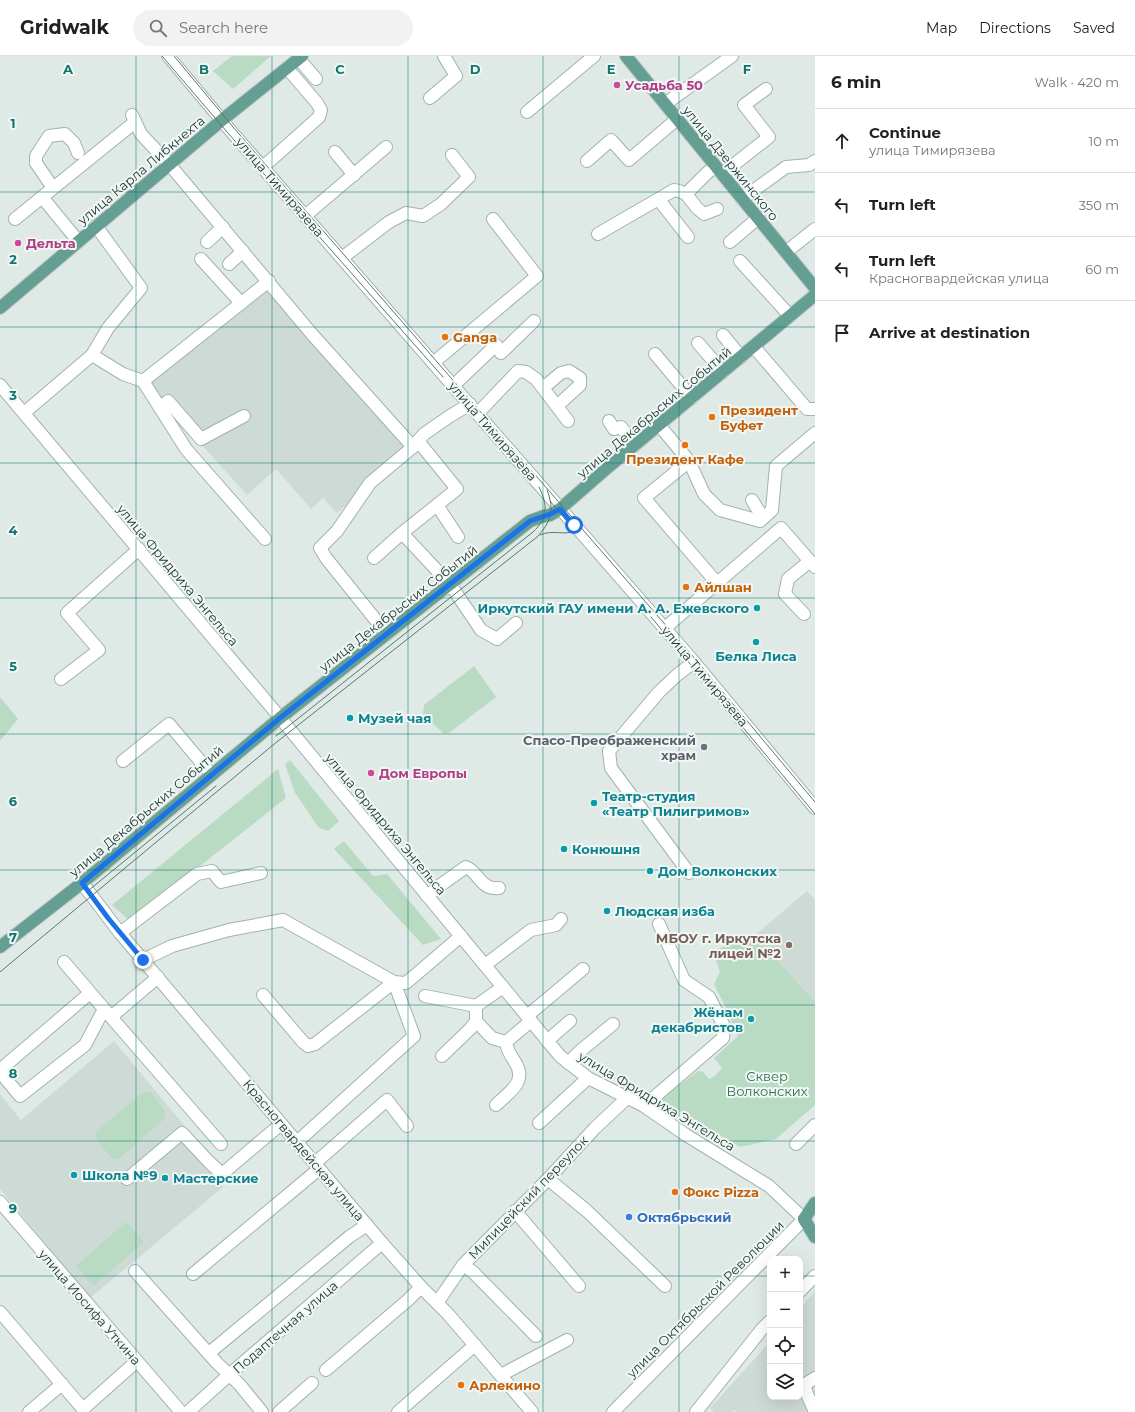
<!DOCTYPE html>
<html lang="en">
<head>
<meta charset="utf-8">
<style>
	:root { --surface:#fff; --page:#f2f2f2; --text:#202124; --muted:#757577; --line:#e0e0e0 }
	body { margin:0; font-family:Montserrat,sans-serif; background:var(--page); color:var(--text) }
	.controls { position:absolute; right:12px; bottom:12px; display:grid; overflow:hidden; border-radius:8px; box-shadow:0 4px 16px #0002 }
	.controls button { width:36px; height:36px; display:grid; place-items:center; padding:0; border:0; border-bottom:1px solid var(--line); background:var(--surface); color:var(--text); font:20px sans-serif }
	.stop { position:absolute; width:12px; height:12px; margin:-9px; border:3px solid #1a73e8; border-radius:50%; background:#fff }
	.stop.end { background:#1a73e8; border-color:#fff; box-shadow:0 1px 4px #0008 }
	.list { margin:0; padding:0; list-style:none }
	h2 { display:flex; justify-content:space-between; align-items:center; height:52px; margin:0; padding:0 16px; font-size:17px }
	h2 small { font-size:13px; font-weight:400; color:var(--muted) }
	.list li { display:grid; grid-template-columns:26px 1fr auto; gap:12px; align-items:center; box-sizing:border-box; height:64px; padding:0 16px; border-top:1px solid var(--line) }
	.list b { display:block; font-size:15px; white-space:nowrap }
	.list p { margin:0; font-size:13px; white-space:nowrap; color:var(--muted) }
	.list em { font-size:13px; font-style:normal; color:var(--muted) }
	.icon { flex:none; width:22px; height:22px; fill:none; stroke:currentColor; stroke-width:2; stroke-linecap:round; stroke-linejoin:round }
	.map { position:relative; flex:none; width:815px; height:1356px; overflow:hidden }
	header { display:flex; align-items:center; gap:24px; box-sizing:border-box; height:56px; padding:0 20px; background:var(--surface); border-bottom:1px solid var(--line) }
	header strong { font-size:19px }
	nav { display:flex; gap:22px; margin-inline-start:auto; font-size:14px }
	.search { width:280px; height:36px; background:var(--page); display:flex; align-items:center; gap:10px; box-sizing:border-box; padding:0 14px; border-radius:22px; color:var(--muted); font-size:15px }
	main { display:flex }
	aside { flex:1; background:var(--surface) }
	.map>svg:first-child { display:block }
	.built { fill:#cedad5 }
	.green { fill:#b9dbc4 }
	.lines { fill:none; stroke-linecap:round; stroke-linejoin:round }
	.minor-casing { stroke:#a2b2ad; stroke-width:14 }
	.major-casing { stroke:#bcc4c2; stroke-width:14 }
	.minor { stroke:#fff; stroke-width:12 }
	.major { stroke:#659f94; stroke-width:12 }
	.tram { stroke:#5b7670; stroke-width:1 }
	.route { stroke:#1a73e8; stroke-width:5 }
	.grid { fill:none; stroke:#0f766e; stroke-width:1; stroke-opacity:0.55 }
	.hotel-dot { fill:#d1479c; stroke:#f0f7f4; stroke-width:1.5 }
	.food-dot { fill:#e8710a; stroke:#f0f7f4; stroke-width:1.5 }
	.culture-dot { fill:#0f9aa8; stroke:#f0f7f4; stroke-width:1.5 }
	.worship-dot { fill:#6b7280; stroke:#f0f7f4; stroke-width:1.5 }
	.education-dot { fill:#8d6e63; stroke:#f0f7f4; stroke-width:1.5 }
	.shop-dot { fill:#3f7fe0; stroke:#f0f7f4; stroke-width:1.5 }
	.labels { text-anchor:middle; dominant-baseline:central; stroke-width:4; stroke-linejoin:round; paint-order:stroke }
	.hotel-label { font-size:13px; font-weight:bold; fill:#b23c85; stroke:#f0f7f4; text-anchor:start }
	.street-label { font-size:13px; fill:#213a35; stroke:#f0f7f4 }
	.food-label { font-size:13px; font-weight:bold; fill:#c56008; stroke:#f0f7f4; text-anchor:start }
	.culture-label { font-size:13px; font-weight:bold; fill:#0d838f; stroke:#f0f7f4; text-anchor:start }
	.worship-label { font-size:13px; font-weight:bold; fill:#5b616d; stroke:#f0f7f4; text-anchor:end }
	.education-label { font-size:13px; font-weight:bold; fill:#785e54; stroke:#f0f7f4; text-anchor:end }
	.park-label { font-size:13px; fill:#2c6f4b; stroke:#f0f7f4 }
	.shop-label { font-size:13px; font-weight:bold; fill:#366cbe; stroke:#f0f7f4; text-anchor:start }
	.grid-label { font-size:13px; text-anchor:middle; font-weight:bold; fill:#0f766e; stroke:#f0f7f4; stroke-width:4; stroke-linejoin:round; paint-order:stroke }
</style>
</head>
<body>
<header>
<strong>Gridwalk</strong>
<div class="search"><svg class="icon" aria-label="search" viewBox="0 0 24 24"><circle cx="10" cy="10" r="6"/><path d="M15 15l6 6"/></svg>Search here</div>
<nav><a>Map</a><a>Directions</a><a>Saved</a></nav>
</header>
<main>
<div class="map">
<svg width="815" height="1356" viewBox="0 0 815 1356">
	<rect width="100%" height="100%" fill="#dfeae6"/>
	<!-- built -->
	<g class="built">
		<polygon points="263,222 413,389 337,457 323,442 311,453 276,413 247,439 146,327"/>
		<polygon points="807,835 815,844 815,946 772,898 753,881"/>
		<polygon points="114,985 212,1103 205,1110 223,1131 90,1242 0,1133 0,1038 21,1064"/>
		<polygon points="815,1236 815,1356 737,1356 735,1354 732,1356 714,1356 710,1352 770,1286 770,1341 800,1341 800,1252"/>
	</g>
	<!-- green -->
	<g class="green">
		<polygon points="232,0 271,0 233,33 213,15"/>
		<polygon points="474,610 496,641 449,677 444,678 423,658 424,649"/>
		<polygon points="0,641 18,663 0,685"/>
		<polygon points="290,704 339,765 328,775 319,772 295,737 285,708"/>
		<polygon points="278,713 286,742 130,865 112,849"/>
		<polygon points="344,785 373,820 387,818 441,883 423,889 334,793"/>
		<polygon points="753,881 772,898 815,946 815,1049 776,1083 740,1091 662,1046 661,1043 698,1015 703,1016 709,1023 715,1020 722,1012 714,1002 738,980 732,972 731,962 714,928 720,916 713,895"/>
		<polygon points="150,1036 165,1054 165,1062 120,1102 112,1103 96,1083 95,1077 142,1037"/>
		<polygon points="126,1166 144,1186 94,1230 76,1210"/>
	</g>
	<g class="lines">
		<!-- minor casing -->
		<g class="minor-casing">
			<g id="minor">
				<polyline points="168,0 230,74 694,606 815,752"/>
				<polyline points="299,3 316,23"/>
				<polyline points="430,42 456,20 444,0"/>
				<polyline points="665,48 732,0"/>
				<polyline points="527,56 594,0"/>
				<polyline points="132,59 141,78 169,108 311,277 413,391"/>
				<polyline points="335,96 354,119"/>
				<polyline points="587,105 611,84 629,104 677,63"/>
				<polyline points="263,111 319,61 321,54 317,47 287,12"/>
				<polyline points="722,118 769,81 744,49 766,33"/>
				<polyline points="53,132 36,107 36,100 49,80 65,78 74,87 78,97"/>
				<polyline points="686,138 697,152 704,158 717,153"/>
				<polyline points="42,141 78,185"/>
				<polyline points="742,143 786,111 809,109 815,105"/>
				<polyline points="659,144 688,181"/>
				<polyline points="305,160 386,91"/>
				<polyline points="15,163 135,66"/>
				<polyline points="598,178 674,134 679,135 686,138 708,116 716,111"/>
				<polyline points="207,186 223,171"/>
				<polyline points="730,186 758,162"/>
				<polyline points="786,196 815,173"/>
				<polyline points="342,202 389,166 406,157 423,160 441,148 469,121 452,99"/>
				<polyline points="201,203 241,247"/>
				<polyline points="740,205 790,260"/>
				<polyline points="229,208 243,195"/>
				<polyline points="723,279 741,301"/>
				<polyline points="698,287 723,316"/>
				<polyline points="754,291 807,353 815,353"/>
				<polyline points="655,298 692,342"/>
				<polyline points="92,299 123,318 143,325"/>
				<polyline points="433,307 537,220 493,163"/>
				<polyline points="0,329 267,646 560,1000 588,1022 644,1050 686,1079 769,1130 804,1163 613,1356"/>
				<polyline points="454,329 496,289 501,297 534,265"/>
				<polyline points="543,332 561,317 569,315 580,322 580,329 557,350"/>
				<polyline points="160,352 168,345 201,383 244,360"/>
				<polyline points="24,357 92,299 108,272 141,232 96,170"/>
				<polyline points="478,357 518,315 526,316 536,323 568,365"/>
				<polyline points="609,365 614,373 621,371 635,389"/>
				<polyline points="659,369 689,405 704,438 720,454 760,465 772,454 776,410 815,377"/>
				<polyline points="752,444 763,462"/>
				<polyline points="437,449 458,481"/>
				<polyline points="402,477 445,523 445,533"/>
				<polyline points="265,483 186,393 143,325 269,225"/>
				<polyline points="374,502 402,477 457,433 418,385"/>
				<polyline points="717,527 781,472 815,511"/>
				<polyline points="450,528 481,574 497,583 516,567"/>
				<polyline points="804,558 785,538 788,523 810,505"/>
				<polyline points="665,572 717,527 644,442 682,411"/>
				<polyline points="387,578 326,502 320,492 337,475 370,427 413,391 424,378 450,360 470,348"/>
				<polyline points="61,623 99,594 67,557 139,493"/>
				<polyline points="123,705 169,668 206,712"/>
				<polyline points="689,817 611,712 609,695 659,636 677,619 694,606"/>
				<polyline points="82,827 120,877 382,1187 421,1231 448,1258 532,1356"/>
				<path d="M427,840L442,828L466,811C479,816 480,834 499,832"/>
				<polyline points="120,877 197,818 212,815 221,826 261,817"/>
				<polyline points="143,904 172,890 229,874 283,864 394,926 406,927 461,880"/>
				<polyline points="64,906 111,961 158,921"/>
				<polyline points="485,909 531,874 556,869 561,863"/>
				<polyline points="263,939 303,986 308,990 315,988 394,926 414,980 297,1086"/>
				<polyline points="425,940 476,950"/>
				<polyline points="527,960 583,913"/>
				<polyline points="111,961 221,1088"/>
				<polyline points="476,965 492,982 506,986"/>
				<polyline points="547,985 570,965"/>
				<polyline points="442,1000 471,972 476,965 476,950 503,931"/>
				<polyline points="568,1007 579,996 613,968"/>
				<polyline points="0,1014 90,937"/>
				<polyline points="0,1016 20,1040 85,989 104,953"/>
				<path d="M496,1049C509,1036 528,1026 515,1006C510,999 507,994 506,986L531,965"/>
				<polyline points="644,1050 723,982 724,970 709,941 684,924 659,868"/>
				<polyline points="539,1067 588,1022"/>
				<polyline points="796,1088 815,1069"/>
				<polyline points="315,1107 387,1044 407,1070"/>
				<polyline points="127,1123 182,1077 209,1106 222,1118 281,1068"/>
				<polyline points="548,1123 587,1155 665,1230"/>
				<polyline points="0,1146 181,1356"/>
				<polyline points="515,1155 579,1230"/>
				<polyline points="463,1209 473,1216 536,1280"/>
				<polyline points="135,1215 217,1307 240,1329 262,1356"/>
				<polyline points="193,1218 319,1113"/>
				<polyline points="800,1235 815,1220"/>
				<polyline points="437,1247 463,1209 548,1123 595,1072 627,1042"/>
				<polyline points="0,1256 83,1353 137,1305"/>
				<polyline points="209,1297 349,1181 367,1169"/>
				<polyline points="326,1314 408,1244 421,1231"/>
				<polyline points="501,1319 567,1284"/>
				<polyline points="29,1356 62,1328"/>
				<polyline points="188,1356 230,1318 382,1187"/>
				<polyline points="279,1356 312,1327"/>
				<polyline points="398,1356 475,1289"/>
				<polyline points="696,1356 762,1273 770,1265"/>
				<polyline points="815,1356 807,1338 804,1329 815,1322"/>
			</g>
		</g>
		<!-- major casing -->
		<g class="major-casing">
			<g id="major">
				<polyline points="626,0 815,232"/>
				<polyline points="0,252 222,64 302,0"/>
				<polyline points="0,891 82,827 280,662 530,465 544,460 550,459 560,453 607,412 815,239"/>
				<polyline points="804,1163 815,1181"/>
				<polyline points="804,1163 815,1147"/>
			</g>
		</g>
		<!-- minor -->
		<use href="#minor" class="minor"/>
		<!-- major -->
		<use href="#major" class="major"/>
		<!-- tram -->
		<g class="tram">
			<polyline points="162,0 227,76 443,321"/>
			<polyline points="174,0 233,71 696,604 815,746"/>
			<polyline points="493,378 517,407"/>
			<polyline points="550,445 575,475"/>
			<path d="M540,479C553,473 564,480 575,475"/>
			<polyline points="651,561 815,758"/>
			<path d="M276,680L533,476C548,462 548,449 539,431"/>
			<polyline points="89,834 216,730"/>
			<path d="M0,916L273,689L537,481C551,466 555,454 547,434"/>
		</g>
	</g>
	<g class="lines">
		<!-- route -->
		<path class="route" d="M143,904L108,862L82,827L280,662L530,465C541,461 551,459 560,453L574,469"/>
	</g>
	<!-- grid -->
	<path class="grid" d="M136,0V1356M272,0V1356M408,0V1356M543,0V1356M679,0V1356M0,136H815M0,271H815M0,407H815M0,542H815M0,678H815M0,814H815M0,949H815M0,1085H815M0,1220H770M800,1220H815"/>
	<!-- markers -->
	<g class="hotel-dot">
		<circle cx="617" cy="29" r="4"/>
		<circle cx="18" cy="187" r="4"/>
		<circle cx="371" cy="717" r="4"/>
	</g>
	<g class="food-dot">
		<circle cx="445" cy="281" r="4"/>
		<circle cx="712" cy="361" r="4"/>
		<circle cx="685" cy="389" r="4"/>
		<circle cx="686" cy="531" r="4"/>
		<circle cx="675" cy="1136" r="4"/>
		<circle cx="461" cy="1329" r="4"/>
	</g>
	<g class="culture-dot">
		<circle cx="757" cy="552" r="4"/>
		<circle cx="756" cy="586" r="4"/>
		<circle cx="350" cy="662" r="4"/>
		<circle cx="594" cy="747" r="4"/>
		<circle cx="564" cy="793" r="4"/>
		<circle cx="650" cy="815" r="4"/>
		<circle cx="607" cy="855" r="4"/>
		<circle cx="751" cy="963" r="4"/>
		<circle cx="74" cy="1119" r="4"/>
		<circle cx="165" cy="1122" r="4"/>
	</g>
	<circle class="worship-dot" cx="704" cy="691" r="4"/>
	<circle class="education-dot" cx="789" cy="889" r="4"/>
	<circle class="shop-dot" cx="629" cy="1161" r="4"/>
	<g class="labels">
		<!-- hotel labels -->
		<g class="hotel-label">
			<text x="625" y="29">Усадьба 50</text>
			<text x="26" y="187">Дельта</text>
			<text x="379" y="717">Дом Европы</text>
		</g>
		<!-- street labels -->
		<g class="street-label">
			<text transform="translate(731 107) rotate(51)">улица Дзержинского</text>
			<text transform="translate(141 114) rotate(-40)">улица Карла Либкнехта</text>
			<text transform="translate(280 131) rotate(49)">улица Тимирязева</text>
			<text transform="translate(654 356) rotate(-40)">улица Декабрьских Событий</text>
			<text transform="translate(493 375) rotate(49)">улица Тимирязева</text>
			<text transform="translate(178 519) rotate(50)">улица Фридриха Энгельса</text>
			<text transform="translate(398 552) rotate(-38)">улица Декабрьских Событий</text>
			<text transform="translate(705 620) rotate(50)">улица Тимирязева</text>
			<text transform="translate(146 755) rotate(-40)">улица Декабрьских Событий</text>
			<text transform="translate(386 768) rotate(50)">улица Фридриха Энгельса</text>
			<text transform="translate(657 1045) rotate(31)">улица Фридриха Энгельса</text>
			<text transform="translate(304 1094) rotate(50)">Красногвардейская улица</text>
			<text transform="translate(528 1141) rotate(-46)">Милицейский переулок</text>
			<text transform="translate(705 1243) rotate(-45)">улица Октябрьской Революции</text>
			<text transform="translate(90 1251) rotate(49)">улица Иосифа Уткина</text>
			<text transform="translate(285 1271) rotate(-41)">Подаптечная улица</text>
		</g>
		<!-- food labels -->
		<g class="food-label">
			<text x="453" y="281">Ganga</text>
			<text x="720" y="354">Президент<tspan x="720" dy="15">Буфет</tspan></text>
			<text x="685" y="403" text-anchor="middle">Президент Кафе</text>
			<text x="694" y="531">Айлшан</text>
			<text x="683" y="1136">Фокс Pizza</text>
			<text x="469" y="1329">Арлекино</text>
		</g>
		<!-- culture labels -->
		<g class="culture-label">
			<text x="749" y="552" text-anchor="end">Иркутский ГАУ имени А. А. Ежевского</text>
			<text x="756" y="600" text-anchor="middle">Белка Лиса</text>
			<text x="358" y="662">Музей чая</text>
			<text x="602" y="740">Театр-студия<tspan x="602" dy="15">«Театр Пилигримов»</tspan></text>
			<text x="572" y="793">Конюшня</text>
			<text x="658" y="815">Дом Волконских</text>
			<text x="615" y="855">Людская изба</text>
			<text x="743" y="956" text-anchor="end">Жёнам<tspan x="743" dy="15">декабристов</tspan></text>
			<text x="82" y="1119">Школа №9</text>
			<text x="173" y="1122">Мастерские</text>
		</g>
		<!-- worship labels -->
		<g class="worship-label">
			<text x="696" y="684">Спасо-Преображенский<tspan x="696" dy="15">храм</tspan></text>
		</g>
		<!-- education labels -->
		<g class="education-label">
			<text x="781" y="882">МБОУ г. Иркутска<tspan x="781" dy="15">лицей №2</tspan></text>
		</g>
		<!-- park labels -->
		<g class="park-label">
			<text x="767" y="1020">Сквер<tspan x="767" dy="15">Волконских</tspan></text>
		</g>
		<!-- shop labels -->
		<g class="shop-label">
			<text x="637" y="1161">Октябрьский</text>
		</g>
	</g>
	<g class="grid-label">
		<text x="68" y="18">A</text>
		<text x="204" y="18">B</text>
		<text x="340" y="18">C</text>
		<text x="475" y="18">D</text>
		<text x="611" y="18">E</text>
		<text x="747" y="18">F</text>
		<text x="13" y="72">1</text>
		<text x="13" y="208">2</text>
		<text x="13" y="344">3</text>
		<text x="13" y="479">4</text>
		<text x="13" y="615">5</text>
		<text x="13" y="750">6</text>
		<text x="13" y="886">7</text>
		<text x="13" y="1022">8</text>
		<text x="13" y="1157">9</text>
	</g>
</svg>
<div class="controls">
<button>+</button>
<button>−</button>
<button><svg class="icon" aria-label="locate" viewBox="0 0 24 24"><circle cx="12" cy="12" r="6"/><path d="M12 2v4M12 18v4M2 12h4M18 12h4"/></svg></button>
<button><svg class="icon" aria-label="layers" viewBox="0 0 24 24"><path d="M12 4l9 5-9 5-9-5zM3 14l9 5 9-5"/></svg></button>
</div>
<div class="stop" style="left:574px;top:469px"></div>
<div class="stop end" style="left:143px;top:904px"></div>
</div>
<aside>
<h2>6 min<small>Walk · 420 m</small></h2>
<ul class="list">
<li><svg class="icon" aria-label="ahead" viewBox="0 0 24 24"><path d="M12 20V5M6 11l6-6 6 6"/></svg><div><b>Continue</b><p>улица Тимирязева</p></div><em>10 m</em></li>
<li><svg class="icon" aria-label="left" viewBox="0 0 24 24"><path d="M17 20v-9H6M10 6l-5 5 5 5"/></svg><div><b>Turn left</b></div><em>350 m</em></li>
<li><svg class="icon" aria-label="left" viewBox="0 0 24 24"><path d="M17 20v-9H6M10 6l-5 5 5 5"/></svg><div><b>Turn left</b><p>Красногвардейская улица</p></div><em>60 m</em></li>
<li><svg class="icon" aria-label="arrive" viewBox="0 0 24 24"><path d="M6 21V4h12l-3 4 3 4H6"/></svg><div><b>Arrive at destination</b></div></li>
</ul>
</aside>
</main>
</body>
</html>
